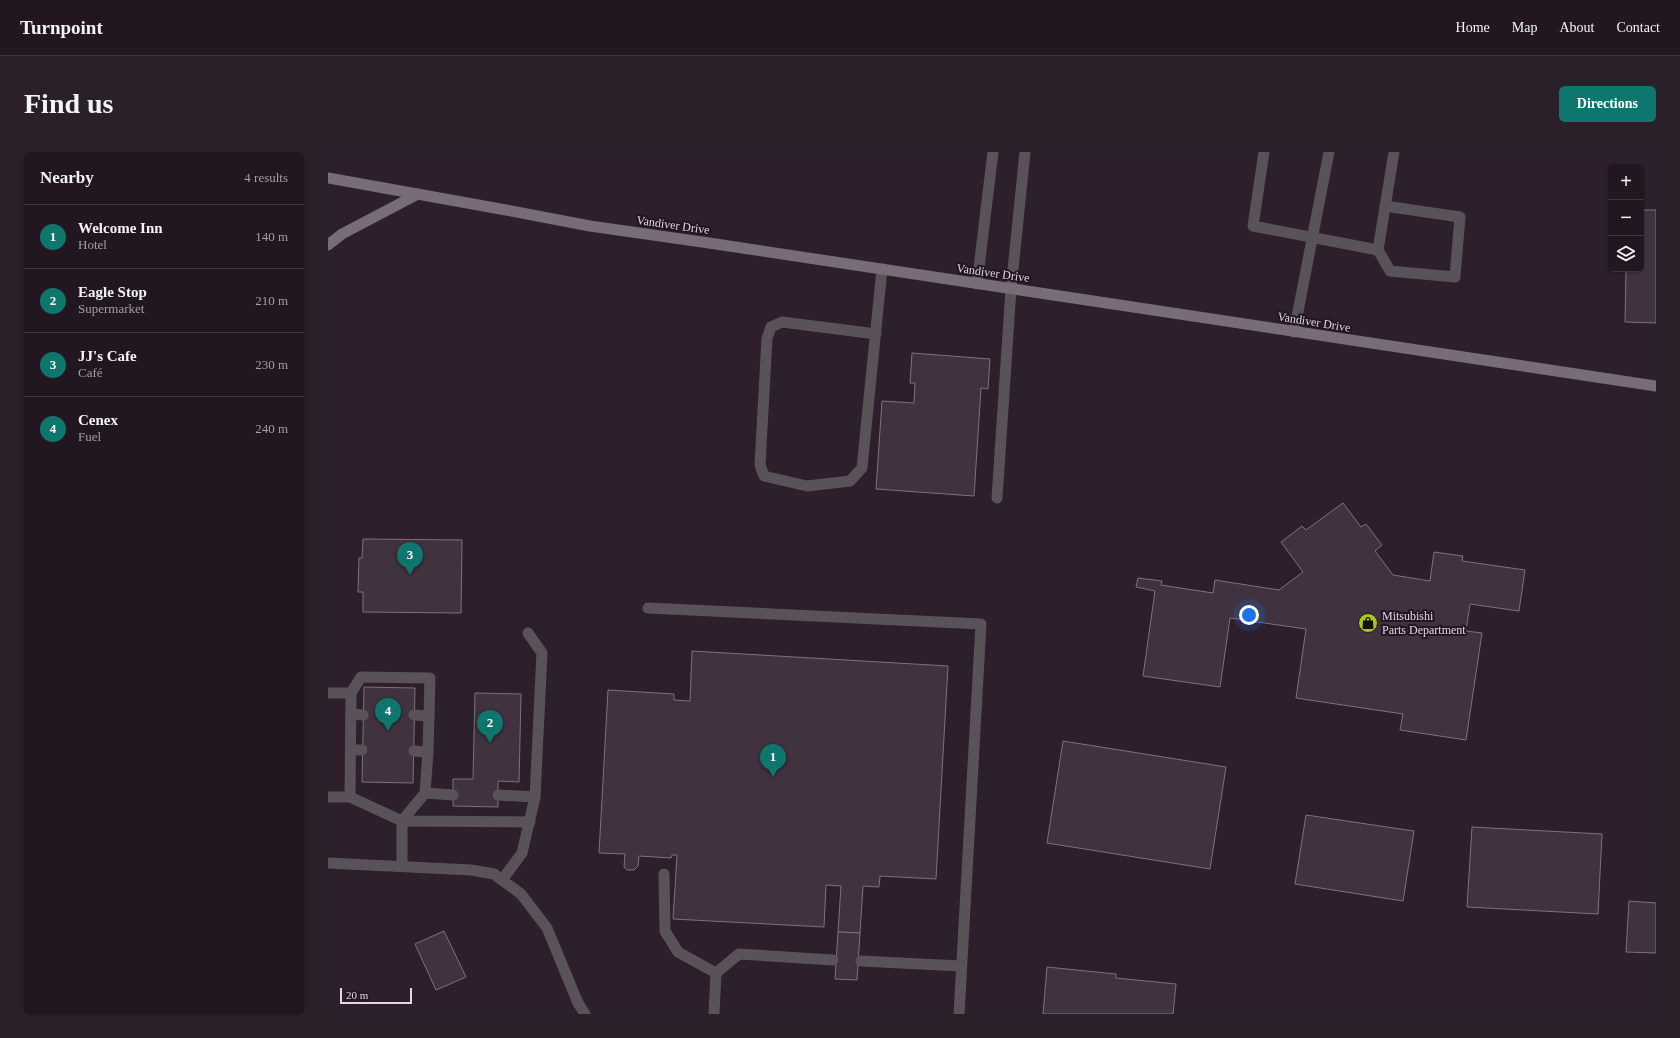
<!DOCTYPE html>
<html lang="en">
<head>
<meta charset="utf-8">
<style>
	:root { --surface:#221720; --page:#2a2029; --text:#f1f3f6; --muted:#a29fa5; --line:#3f363e; --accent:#0f766e }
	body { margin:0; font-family:"Times New Roman",serif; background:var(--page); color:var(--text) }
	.controls { position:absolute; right:12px; top:12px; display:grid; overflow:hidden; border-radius:6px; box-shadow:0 1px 3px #0004 }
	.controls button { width:36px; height:36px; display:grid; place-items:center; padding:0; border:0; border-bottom:1px solid var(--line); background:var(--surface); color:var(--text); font:20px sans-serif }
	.scale { position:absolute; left:12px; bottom:10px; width:72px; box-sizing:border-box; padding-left:4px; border:2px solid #e2d8e1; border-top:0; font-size:11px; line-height:14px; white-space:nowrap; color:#e2d8e1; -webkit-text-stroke:3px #231522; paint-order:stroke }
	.you { position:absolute; left:921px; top:463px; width:14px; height:14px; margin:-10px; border:3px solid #fff; border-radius:50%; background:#1a73e8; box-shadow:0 0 0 6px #1a73e833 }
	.badge { display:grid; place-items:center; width:26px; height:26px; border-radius:50%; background:var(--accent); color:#fff; font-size:13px; font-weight:700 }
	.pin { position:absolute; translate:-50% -33px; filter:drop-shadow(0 1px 2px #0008) }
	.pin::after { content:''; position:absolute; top:21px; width:14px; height:12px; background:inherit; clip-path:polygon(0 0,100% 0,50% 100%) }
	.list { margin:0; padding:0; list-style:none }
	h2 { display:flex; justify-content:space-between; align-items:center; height:52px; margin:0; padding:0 16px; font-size:17px }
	h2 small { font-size:13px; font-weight:400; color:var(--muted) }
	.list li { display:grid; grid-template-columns:26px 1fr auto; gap:12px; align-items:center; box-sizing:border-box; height:64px; padding:0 16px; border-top:1px solid var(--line) }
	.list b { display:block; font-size:15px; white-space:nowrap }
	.list p { margin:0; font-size:13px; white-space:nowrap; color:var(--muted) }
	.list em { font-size:13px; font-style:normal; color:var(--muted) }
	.icon { flex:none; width:22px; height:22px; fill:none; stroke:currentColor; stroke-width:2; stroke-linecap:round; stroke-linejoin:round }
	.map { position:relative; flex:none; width:1328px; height:862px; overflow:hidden; border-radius:6px }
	header { display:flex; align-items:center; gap:24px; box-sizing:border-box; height:56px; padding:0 20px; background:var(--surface); border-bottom:1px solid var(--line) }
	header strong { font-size:19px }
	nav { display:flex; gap:22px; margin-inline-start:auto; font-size:14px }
	.intro { display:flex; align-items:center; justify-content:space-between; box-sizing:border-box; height:96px; padding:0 24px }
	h1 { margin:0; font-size:28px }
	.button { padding:10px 18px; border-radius:6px; background:var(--accent); color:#fff; font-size:14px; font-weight:700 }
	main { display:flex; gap:24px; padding:0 24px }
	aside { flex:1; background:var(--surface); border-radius:6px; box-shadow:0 1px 3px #0004 }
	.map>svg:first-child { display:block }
	.building { fill:#413240; stroke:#81707f }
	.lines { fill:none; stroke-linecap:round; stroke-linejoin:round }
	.service { stroke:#5a5259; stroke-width:11 }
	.minor { stroke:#5a5259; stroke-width:11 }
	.secondary { stroke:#786c76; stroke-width:11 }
	.labels { text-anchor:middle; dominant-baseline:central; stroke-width:4; stroke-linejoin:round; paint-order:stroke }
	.street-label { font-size:12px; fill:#e2d8e1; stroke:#231522 }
	.poi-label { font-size:12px; fill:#e2d8e1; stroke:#231522; text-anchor:start }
</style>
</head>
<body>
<header>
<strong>Turnpoint</strong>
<nav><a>Home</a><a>Map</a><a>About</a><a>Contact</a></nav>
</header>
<div class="intro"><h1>Find us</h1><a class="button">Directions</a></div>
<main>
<aside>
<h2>Nearby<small>4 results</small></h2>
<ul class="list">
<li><span class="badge">1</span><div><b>Welcome Inn</b><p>Hotel</p></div><em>140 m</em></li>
<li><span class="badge">2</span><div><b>Eagle Stop</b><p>Supermarket</p></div><em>210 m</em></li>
<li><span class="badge">3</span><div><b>JJ's Cafe</b><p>Café</p></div><em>230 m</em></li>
<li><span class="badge">4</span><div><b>Cenex</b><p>Fuel</p></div><em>240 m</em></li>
</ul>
</aside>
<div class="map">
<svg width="1328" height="862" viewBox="0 0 1328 862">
	<rect width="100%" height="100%" fill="#2d1f2b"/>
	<!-- building -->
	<g class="building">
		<polygon points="1313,58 1328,58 1328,171 1297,170 1298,117 1313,117"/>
		<polygon points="584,201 662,207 660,237 653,236 646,344 548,337 554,249 586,251 587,231 582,231"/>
		<polygon points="1015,351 1033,375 1038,372 1054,393 1047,399 1065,423 1102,429 1106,400 1135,404 1134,409 1197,418 1191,459 1142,452 1138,479 1154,481 1138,588 1072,578 1075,562 968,546 978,477 902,466 892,535 815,524 827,439 808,435 810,426 834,429 833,433 885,441 887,428 951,438 975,420 953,390 974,374 978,378"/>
		<polygon points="35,387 134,388 133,461 35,460 35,440 30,440 31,406 34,406"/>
		<polygon points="364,499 620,514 608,727 552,724 551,735 535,734 532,781 510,780 513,734 498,733 496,775 345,767 349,703 344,703 343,706 311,704 310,714 306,718 299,718 296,715 297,702 271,701 280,538 346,542 346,548 362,549"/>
		<polygon points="36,535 87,536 85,631 34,630"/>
		<polygon points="147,541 193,542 191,630 170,629 170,655 125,654 125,627 145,627"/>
		<polygon points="735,589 898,615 882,717 719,691"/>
		<polygon points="978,663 1086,679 1075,749 967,732"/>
		<polygon points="1144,675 1274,682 1270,762 1139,755"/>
		<polygon points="1301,749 1328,751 1328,801 1298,800"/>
		<polygon points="116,779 138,825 108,838 87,792"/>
		<polygon points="510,780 532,781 529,828 507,827"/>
		<polygon points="719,815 788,822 788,826 848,832 845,862 715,862"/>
	</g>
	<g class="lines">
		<!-- service -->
		<g class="service">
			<polyline points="936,0 925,74 1050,98 1066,0"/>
			<polyline points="1050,98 1062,119 1127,125 1132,65 1057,54"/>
			<polyline points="966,180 1001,0"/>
			<polyline points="548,182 454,170 443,175 439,186 432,313 436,324 479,334 522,329 534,316 554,117"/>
			<polyline points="669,346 683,137"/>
			<polyline points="320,456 653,472 631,862"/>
			<polyline points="0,541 23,541 33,525 102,526 100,600 97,641 74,669 74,714"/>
			<polyline points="23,562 35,563"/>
			<polyline points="86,563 101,564"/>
			<polyline points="23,598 34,598"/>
			<polyline points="86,599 100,600"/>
			<polyline points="97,641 125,643"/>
			<polyline points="170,643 207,645"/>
			<polyline points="0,645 22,645 74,669 202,670"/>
			<polyline points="22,645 23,541"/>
			<polyline points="336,722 337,779 350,800 388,821 386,862"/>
			<polyline points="174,728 194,701 207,645 214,501 200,481"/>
			<polyline points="533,809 633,814"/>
			<polyline points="388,821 411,802 505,808"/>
		</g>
		<!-- minor -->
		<g class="minor">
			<polyline points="649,132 665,0"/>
			<polyline points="683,137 697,0"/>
			<polyline points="0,711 143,718 166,722 193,742 219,776 250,851 257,862"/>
		</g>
		<!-- secondary -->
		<g class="secondary">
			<polyline points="0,26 178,58 262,74 381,91 1328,234"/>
			<polyline points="0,93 14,82 90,42"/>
		</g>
	</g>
	<!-- icons -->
	<defs>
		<g id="shop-disc" transform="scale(1)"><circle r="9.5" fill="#aac717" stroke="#231522"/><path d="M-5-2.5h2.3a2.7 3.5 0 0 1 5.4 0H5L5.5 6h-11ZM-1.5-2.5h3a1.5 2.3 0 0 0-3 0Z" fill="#111"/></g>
	</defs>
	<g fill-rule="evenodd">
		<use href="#shop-disc" x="1040" y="471"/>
	</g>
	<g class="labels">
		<!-- street labels -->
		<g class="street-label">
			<text transform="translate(345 73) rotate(8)">Vandiver Drive</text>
			<text transform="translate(665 121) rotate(8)">Vandiver Drive</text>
			<text transform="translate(986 170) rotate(9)">Vandiver Drive</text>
		</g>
		<!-- poi labels -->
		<g class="poi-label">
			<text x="1054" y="464">Mitsubishi<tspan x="1054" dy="14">Parts Department</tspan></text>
		</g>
	</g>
</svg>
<div class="controls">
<button>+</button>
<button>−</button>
<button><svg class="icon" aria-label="layers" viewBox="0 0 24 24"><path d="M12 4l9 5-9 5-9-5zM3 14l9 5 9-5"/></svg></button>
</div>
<div class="scale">20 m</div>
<div class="you"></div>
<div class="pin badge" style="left:445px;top:625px">1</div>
<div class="pin badge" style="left:162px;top:591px">2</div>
<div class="pin badge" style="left:82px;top:423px">3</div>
<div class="pin badge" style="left:60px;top:579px">4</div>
</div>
</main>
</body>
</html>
